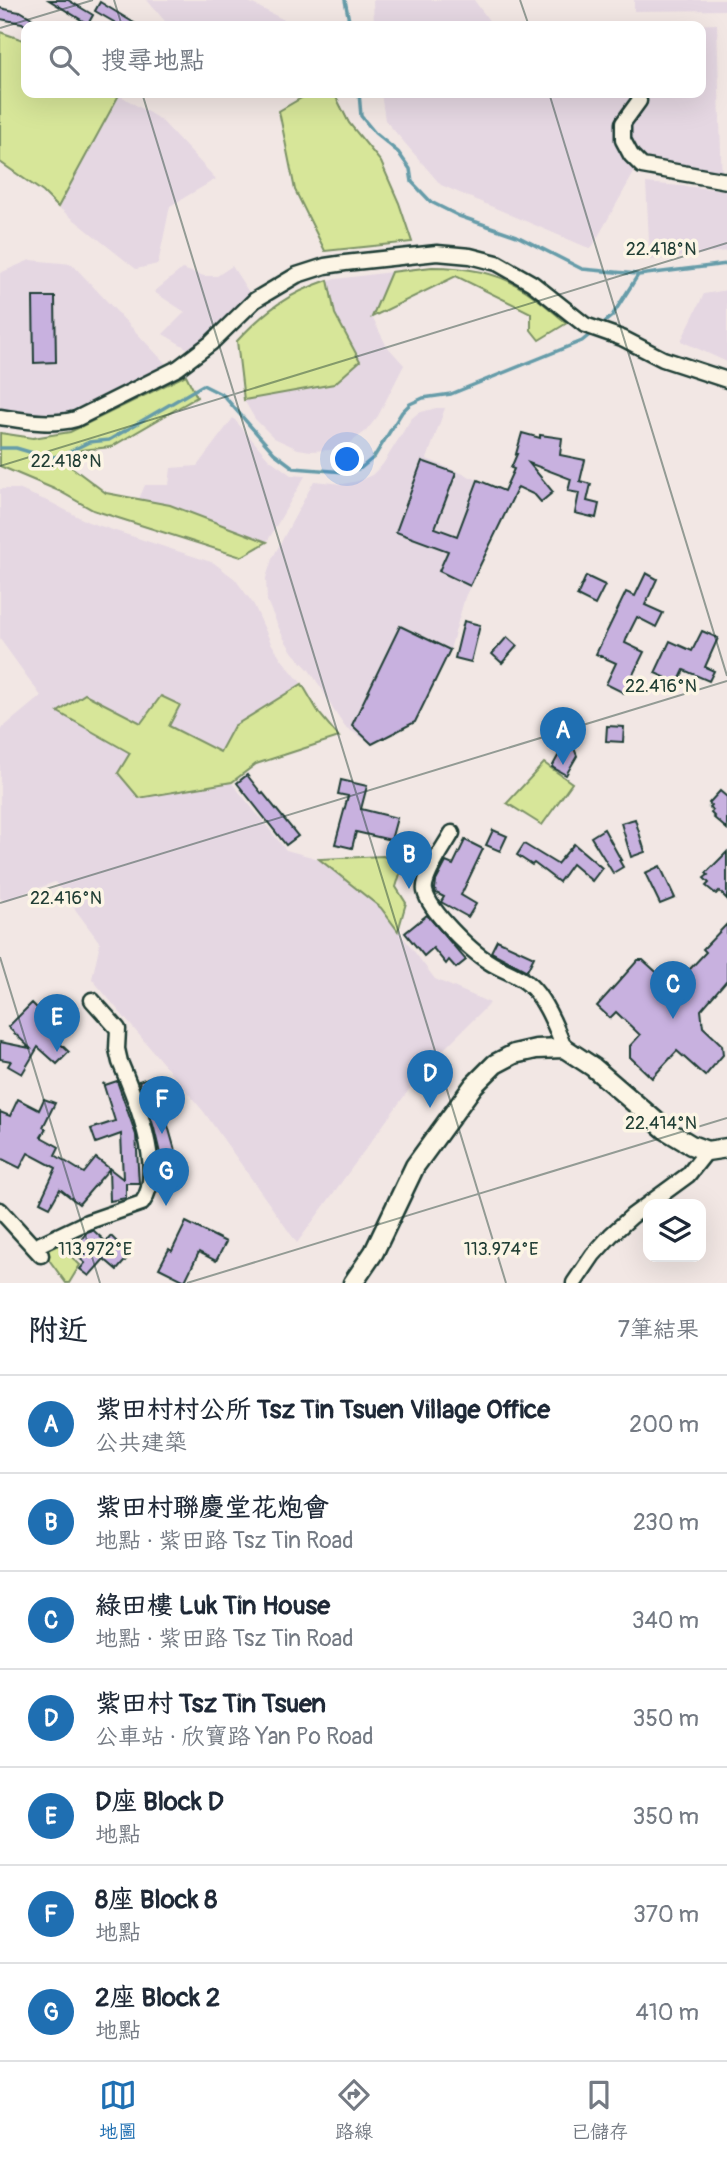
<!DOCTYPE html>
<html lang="zh-TW">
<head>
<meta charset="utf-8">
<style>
	:root { --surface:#fff; --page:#f2f2f3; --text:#1f2937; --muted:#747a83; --line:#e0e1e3; --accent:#1f6fb2 }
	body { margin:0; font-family:Pangolin,"LXGW WenKai TC",sans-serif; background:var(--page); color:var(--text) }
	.controls { position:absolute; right:21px; bottom:21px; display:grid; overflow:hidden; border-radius:14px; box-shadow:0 7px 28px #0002 }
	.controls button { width:63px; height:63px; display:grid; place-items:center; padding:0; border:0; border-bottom:2px solid var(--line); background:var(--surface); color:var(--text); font:35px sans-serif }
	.you { position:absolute; left:348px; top:460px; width:24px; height:24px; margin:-18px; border:5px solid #fff; border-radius:50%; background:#1a73e8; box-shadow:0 0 0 10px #1a73e833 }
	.badge { display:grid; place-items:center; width:46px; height:46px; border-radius:50%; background:var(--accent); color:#fff; font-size:23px; font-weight:700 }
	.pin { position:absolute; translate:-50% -58px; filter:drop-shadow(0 2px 4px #0008) }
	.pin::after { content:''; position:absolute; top:37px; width:24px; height:21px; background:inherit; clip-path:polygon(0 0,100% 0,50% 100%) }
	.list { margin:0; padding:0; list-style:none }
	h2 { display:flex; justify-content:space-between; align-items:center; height:91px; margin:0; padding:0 28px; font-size:30px }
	h2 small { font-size:23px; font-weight:400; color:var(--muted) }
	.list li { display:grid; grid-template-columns:46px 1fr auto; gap:21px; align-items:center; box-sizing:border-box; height:98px; padding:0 28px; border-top:2px solid var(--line) }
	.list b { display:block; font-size:26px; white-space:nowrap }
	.list p { margin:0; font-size:23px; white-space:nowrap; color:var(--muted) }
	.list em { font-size:23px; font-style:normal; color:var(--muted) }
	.icon { flex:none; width:38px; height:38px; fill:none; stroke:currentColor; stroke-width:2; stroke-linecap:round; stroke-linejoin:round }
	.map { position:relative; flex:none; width:727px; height:1283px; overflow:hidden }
	.search { position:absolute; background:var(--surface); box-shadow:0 7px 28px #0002; left:21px; right:21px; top:21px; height:77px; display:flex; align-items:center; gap:18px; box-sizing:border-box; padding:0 24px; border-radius:14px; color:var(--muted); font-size:26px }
	.sheet { height:777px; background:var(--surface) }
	nav { display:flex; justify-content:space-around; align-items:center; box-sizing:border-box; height:98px; border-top:2px solid var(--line); background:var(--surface); font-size:19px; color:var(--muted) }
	nav a { display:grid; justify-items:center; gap:4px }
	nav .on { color:var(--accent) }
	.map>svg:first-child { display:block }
	.built { fill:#e5d7e2 }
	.green { fill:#d7e699; stroke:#7b9266; stroke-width:2 }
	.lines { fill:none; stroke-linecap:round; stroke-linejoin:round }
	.stream { stroke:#669ca9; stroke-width:3.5 }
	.building { fill:#c8b1df; stroke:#1f3d34; stroke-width:2 }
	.minor-casing { stroke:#1f3d34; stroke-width:19 }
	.tertiary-casing { stroke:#1f3d34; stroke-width:23 }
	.minor { stroke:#fcf5e5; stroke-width:14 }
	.tertiary { stroke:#fcf5e5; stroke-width:18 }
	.ticks { fill:none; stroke:#1f3d34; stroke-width:2; stroke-opacity:0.45 }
	.ticks-label { font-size:18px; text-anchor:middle; fill:#1f3d34; stroke:#fcf5e5; stroke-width:7; stroke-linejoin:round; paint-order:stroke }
</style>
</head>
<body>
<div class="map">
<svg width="727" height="1283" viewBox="0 0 727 1283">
	<rect width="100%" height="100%" fill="#f2e7e4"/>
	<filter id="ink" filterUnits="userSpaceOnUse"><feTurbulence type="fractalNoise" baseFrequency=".0143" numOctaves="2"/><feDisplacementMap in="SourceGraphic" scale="14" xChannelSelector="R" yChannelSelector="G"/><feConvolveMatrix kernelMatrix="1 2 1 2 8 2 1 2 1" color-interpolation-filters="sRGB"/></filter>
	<g filter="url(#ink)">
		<!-- built -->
		<g class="built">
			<polygon points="147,0 245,0 296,26 169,26"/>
			<polygon points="373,0 474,0 493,26 374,26"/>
			<polygon points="634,0 727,0 727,10 634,11"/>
			<polygon points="717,24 722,184 635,171 591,249 441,185 385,120 381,93 701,93 701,26 670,26"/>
			<polygon points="119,95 161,120 216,179 170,206 158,264 136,269 58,207"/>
			<polygon points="646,183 727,190 727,251 650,260"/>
			<polygon points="30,260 72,264 166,364 80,411 55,417 0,412 0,273"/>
			<polygon points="232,266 250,294 190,350 163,334 185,312 154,292 182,269 204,276 217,276"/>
			<polygon points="391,272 372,317 386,345 404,365 378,416 366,431 350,443 331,450 311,451 298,449 274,438 255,419 244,400 334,384 359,361 335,314 328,280"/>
			<polygon points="727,290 727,362 681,341 704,294"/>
			<polygon points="436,408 445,408 427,459 514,495 465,597 450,650 372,744 345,727 333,709 322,689 309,670 293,653 283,637 267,601 266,578 272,559 314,481 343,484 358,481 372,475 383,464 411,419 418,413"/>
			<polygon points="233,418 269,459 291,475 305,476 267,542 170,505 139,499 145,485 169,485 171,468 197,466"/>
			<polygon points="0,489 18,489 52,503 88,522 214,563 235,579 254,605 271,643 283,661 302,684 319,713 339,737 256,764 232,783 286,850 319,859 381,908 435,979 490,1003 424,1069 297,1243 204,1112 92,979 100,943 55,882 4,901 0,898 0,730 41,696 0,639"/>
		</g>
		<!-- green -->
		<g class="green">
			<polygon points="0,32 26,41 26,93 115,93 119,95 58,207 43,192 0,162"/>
			<polygon points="310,93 334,93 349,123 381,162 399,203 412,242 325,251 295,190 279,111"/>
			<path d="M432,267C461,267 493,271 518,286C536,295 551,311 567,323L539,340L531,330V313L456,276L372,317L391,272Z"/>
			<path d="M328,280L335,314L360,361L334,384L244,400L237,341C266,310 287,294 328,280Z"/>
			<polygon points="186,375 197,397 111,447 81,450 70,466 106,493 170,505 267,542 241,557 93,510 59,491 0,466 0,433 33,438 70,432"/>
			<polygon points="302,684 319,713 339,737 256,764 232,782 139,798 118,773 130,753 58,712 85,694 141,723 161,696 180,705 169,726 220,752 234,726"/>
			<polygon points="544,763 572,783 542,825 507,803"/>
			<polygon points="383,856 403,864 396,887 406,903 398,931 381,908 319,859"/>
			<polygon points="57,1243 80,1265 69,1283 66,1283 44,1253"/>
		</g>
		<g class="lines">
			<!-- stream -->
			<g class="stream">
				<polyline points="345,0 350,26"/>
				<polyline points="359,93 361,116 375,133 398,152 410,169 412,182 431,202 459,216 517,236 582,269 637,274"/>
				<polyline points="601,325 612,316 638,275 727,264"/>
				<polyline points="0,448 16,448 43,456 54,457 65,454 89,442 109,440 203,385 223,395 274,453 294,468 345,472 361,468 374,457 402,412 410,404 423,398 451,394 582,341 593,332"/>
			</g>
		</g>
		<!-- building -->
		<g class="building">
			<polygon points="49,0 68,0 93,15 88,24"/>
			<polygon points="100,2 139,26 121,26 95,11"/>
			<polygon points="0,8 19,12 20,11 45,26 26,26 22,23 0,19"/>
			<polygon points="33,297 55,297 56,362 34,363"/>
			<polygon points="522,433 540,438 540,435 562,438 560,455 585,460 580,481 591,484 587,501 599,504 596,518 575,513 579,493 568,491 571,479 529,463 553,492 541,502 535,495 518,487 470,586 439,571 448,551 396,532 422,461 456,473 435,528 457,536 478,480 504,491 514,469 511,468 517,454 516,454"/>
			<polygon points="646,573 657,579 645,605 663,613 656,627 637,617 628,635 625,643 644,652 624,693 606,684 616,663 596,654 626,592 635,596"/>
			<polygon points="586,576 605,585 595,605 577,596"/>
			<polygon points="464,621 480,625 471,662 455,658"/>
			<polygon points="400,626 450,650 415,722 372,744 352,725"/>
			<polygon points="702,631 718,638 705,667 714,671 709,681 684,670 678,683 655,673 670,641 692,651"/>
			<polygon points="507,637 517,646 502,663 492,654"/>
			<polygon points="607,726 624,727 623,742 606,741"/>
			<polygon points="570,738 577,756 566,775 552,767 563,747 561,742"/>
			<polygon points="247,775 262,794 263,793 298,836 286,845 237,783"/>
			<polygon points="341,780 367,786 361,809 397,818 391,840 356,832 352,848 335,844 348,796 338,794"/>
			<polygon points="720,791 727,797 727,829 713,817 714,816 711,813 713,810 709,807 711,805 709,803"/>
			<polygon points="635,819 645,852 631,857 621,823"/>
			<polygon points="604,829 621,860 619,860 623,867 613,873 591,837"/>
			<polygon points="493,830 507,836 500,851 486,845"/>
			<polygon points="465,840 483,849 461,895 476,904 468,917 441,902 444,897 436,893 435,889 436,881 446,862 453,865"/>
			<polygon points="524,844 557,864 574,844 602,868 592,881 572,864 559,882 534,863 532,865 517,855"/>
			<polygon points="727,852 727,899 719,891 716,894 706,886 709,883 704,878 708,875 706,873"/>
			<polygon points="660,866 675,898 660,904 645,873"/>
			<polygon points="427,915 466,960 456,968 449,960 446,964 433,948 424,956 405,933"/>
			<polygon points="727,924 727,980 701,1010 703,1027 722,1045 723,1055 705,1076 677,1051 652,1078 630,1057 630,1046 640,1035 616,1012 610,1018 597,1006 638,960 643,960 673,987 706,952 703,949"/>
			<polygon points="497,940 534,957 527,971 491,952"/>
			<polygon points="32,1003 44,1015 37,1022 69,1052 57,1064 38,1047 22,1074 8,1066 11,1061 0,1059 0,1042 30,1048 8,1027"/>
			<polygon points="154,1076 176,1154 171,1155 182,1189 167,1193 160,1173 160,1163 162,1162 154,1128 139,1081"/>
			<polygon points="117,1081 136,1135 139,1183 126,1183 126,1198 110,1201 109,1169 79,1204 60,1189 50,1207 40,1202 56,1168 28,1153 20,1168 0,1158 0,1112 10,1116 18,1099 39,1110 44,1099 55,1103 43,1127 46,1129 41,1137 59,1147 55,1155 84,1173 96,1158 123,1179 121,1134 96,1143 91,1129 115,1121 103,1083 105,1085"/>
			<polygon points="186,1222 226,1242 216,1261 199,1252 185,1281 159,1268 169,1249 172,1251"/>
			<polygon points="93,1230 106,1242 111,1236 130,1255 117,1270 104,1259 89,1276 80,1269 85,1263 68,1248 77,1238 80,1241 87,1232"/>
		</g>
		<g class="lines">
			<!-- minor casing -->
			<g class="minor-casing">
				<g id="minor">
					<polyline points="639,101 623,123 623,140 631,155 642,166 727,181"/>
					<path d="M0,417C26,421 50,426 76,419L178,368L211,343L255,300L297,275L325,266L345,263L437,253L470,256L497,263L532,283L585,325L622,338L663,359L727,380"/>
					<path d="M452,833C445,846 422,877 425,891C429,911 472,952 489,962C501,970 516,974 527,983C544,996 557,1029 564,1048"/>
					<polyline points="0,1210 41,1255"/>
					<path d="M34,1247L87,1222L142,1203C166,1171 134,1095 120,1062L117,1049L118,1029L92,1000"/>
					<polyline points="574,1283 593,1255 611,1235 632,1216 688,1175 707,1151"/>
				</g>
			</g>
			<!-- tertiary casing -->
			<g class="tertiary-casing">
				<polyline id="tertiary" points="353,1283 374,1252 415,1166 474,1085 495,1064 514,1054 536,1049 564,1048 593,1067 666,1130 691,1145 707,1151 727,1148"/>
			</g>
			<!-- minor -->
			<use href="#minor" class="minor"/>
			<!-- tertiary -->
			<use href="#tertiary" class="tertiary"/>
		</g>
	</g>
	<!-- ticks -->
	<path class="ticks" d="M114,0L122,26M520,0L529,26M0,28L93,0M142,93L506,1283M549,93L727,676M0,466L727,243M0,903L727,681M0,957L100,1283M187,1283L727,1118"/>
	<g class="ticks-label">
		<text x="661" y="255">22.418°N</text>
		<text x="66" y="467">22.418°N</text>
		<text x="661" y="692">22.416°N</text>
		<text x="66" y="904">22.416°N</text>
		<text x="661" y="1129">22.414°N</text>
		<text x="95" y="1255">113.972°E</text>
		<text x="501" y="1255">113.974°E</text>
	</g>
</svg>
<div class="controls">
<button><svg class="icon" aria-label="layers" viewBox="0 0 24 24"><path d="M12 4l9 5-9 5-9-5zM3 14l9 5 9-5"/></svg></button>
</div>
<div class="you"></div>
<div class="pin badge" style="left:563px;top:765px">A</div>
<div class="pin badge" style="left:409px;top:889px">B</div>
<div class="pin badge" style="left:673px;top:1019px">C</div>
<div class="pin badge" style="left:430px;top:1108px">D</div>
<div class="pin badge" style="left:57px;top:1052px">E</div>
<div class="pin badge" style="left:162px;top:1134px">F</div>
<div class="pin badge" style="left:166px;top:1206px">G</div>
<div class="search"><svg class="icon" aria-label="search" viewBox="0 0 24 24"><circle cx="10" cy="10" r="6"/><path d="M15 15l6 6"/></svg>搜尋地點</div>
</div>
<section class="sheet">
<h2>附近<small>7筆結果</small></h2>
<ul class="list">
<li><span class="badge">A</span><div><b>紫田村村公所 Tsz Tin Tsuen Village Office</b><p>公共建築</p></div><em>200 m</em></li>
<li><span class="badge">B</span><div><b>紫田村聯慶堂花炮會</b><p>地點 · 紫田路 Tsz Tin Road</p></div><em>230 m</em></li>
<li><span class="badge">C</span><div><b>綠田樓 Luk Tin House</b><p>地點 · 紫田路 Tsz Tin Road</p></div><em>340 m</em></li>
<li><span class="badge">D</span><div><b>紫田村 Tsz Tin Tsuen</b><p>公車站 · 欣寶路 Yan Po Road</p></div><em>350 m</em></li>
<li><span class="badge">E</span><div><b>D座 Block D</b><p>地點</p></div><em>350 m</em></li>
<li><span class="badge">F</span><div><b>8座 Block 8</b><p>地點</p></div><em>370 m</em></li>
<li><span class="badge">G</span><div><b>2座 Block 2</b><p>地點</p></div><em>410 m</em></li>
</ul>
</section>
<nav>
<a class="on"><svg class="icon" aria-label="map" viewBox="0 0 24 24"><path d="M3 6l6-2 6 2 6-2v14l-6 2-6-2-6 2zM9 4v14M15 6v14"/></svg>地圖</a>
<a><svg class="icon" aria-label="directions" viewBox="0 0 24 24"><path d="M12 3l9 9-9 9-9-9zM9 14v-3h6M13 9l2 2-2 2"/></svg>路線</a>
<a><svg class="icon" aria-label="saved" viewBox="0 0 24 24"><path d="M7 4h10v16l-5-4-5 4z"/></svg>已儲存</a>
</nav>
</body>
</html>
